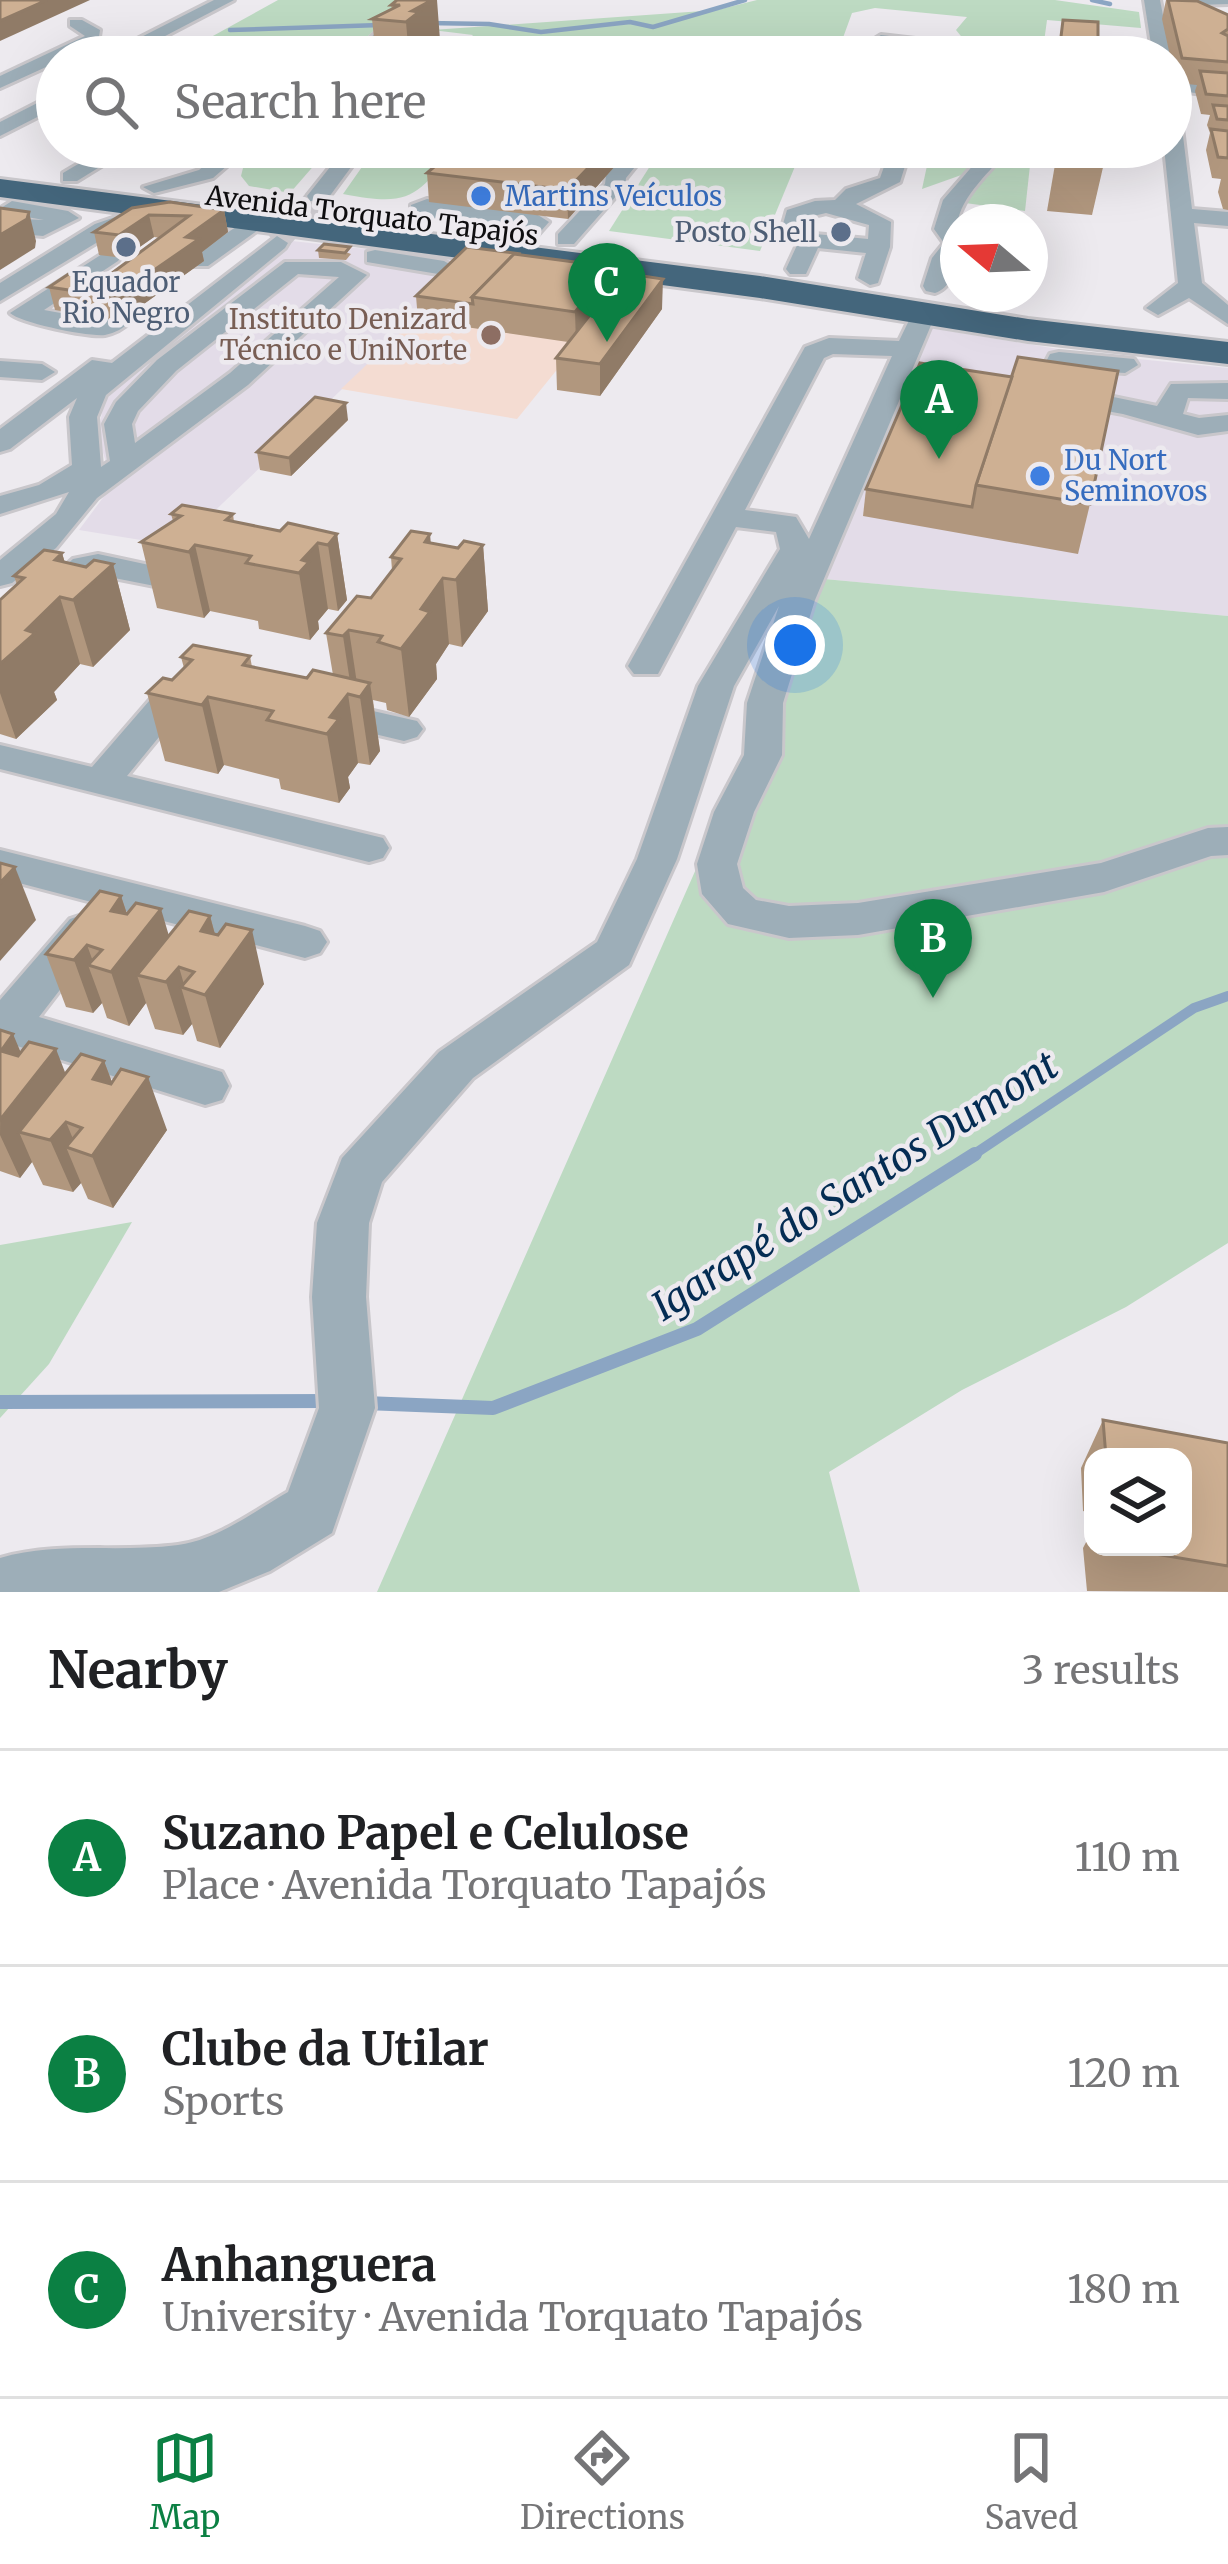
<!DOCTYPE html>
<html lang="en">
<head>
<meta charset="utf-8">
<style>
	:root { --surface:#fff; --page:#f2f2f2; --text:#202124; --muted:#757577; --line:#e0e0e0; --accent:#0b8043 }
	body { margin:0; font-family:Merriweather,serif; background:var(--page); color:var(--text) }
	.controls { position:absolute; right:36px; bottom:36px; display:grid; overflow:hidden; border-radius:24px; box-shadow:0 12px 48px #0002 }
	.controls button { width:108px; height:108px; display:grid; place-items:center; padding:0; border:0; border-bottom:3px solid var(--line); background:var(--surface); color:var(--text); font:60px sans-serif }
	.compass { position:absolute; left:940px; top:204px; width:108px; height:108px; border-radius:50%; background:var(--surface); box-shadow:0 12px 48px #0002; rotate:289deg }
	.you { position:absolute; left:795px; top:645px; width:42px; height:42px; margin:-30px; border:9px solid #fff; border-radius:50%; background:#1a73e8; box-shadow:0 0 0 18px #1a73e833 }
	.badge { display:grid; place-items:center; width:78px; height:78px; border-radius:50%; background:var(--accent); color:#fff; font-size:39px; font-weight:700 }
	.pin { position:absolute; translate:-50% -99px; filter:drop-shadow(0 3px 6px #0008) }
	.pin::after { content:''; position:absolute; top:63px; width:42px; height:36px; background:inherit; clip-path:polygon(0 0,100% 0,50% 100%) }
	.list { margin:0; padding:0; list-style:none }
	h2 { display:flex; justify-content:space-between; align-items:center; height:156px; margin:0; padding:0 48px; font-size:51px }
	h2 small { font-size:39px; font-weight:400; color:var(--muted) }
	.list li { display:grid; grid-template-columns:78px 1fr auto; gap:36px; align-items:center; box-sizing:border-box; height:216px; padding:0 48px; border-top:3px solid var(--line) }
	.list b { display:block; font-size:45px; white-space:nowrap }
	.list p { margin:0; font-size:39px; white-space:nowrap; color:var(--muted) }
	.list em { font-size:39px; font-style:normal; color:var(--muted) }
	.icon { flex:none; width:66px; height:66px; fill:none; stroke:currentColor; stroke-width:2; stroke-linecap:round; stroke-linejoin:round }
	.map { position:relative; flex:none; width:1228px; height:1592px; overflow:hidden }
	.search { position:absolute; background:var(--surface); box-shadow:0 12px 48px #0002; left:36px; right:36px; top:36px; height:132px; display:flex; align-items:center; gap:30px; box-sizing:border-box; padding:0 42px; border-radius:66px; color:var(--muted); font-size:45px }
	.sheet { height:804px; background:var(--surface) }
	nav { display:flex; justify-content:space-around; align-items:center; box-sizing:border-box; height:168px; border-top:3px solid var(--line); background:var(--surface); font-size:33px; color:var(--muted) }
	nav a { display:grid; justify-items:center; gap:6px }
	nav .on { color:var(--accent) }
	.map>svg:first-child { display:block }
	.built { fill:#e3dce8 }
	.education { fill:#f4dcd2 }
	.green { fill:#bddac2 }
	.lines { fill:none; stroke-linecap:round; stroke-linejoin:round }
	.stream-far2 { stroke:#8ba5c3; stroke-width:4.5 }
	.stream-far1 { stroke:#8ba5c3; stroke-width:10 }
	.stream { stroke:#8ba5c3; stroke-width:14 }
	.minor-tunnel { stroke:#ccc9ce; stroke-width:22; stroke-dasharray:22 10; stroke-linecap:butt }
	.minor-casing { stroke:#c9c7cb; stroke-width:6 }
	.highway-casing { stroke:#c9c7cb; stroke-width:6 }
	.minor { fill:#9daeb8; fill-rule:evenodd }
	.highway { fill:#44667c; fill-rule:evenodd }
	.wall { fill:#b1977e }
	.shaded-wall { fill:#907b67 }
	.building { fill:#ceb093; stroke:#907b67; stroke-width:3 }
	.shop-dot { fill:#3f7fe0; stroke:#edeaef; stroke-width:4.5 }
	.service-dot { fill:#5c6f8a; stroke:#edeaef; stroke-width:4.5 }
	.education-dot { fill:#8d6e63; stroke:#edeaef; stroke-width:4.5 }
	.labels { text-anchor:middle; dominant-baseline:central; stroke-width:9; stroke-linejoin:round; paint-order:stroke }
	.far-shop-label { font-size:27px; fill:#366cbe; stroke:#edeaef; text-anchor:start }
	.far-street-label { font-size:27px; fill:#0f0e10; stroke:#edeaef }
	.far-service-label { font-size:27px; fill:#4e5e75; stroke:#edeaef; text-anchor:end }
	.far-education-label { font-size:27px; fill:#785e54; stroke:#edeaef; text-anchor:end }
	.near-water-label { font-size:39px; font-style:italic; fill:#042c53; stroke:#edeaef }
</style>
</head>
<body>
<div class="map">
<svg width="1228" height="1592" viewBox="0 0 1228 1592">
	<rect width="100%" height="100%" fill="#edeaef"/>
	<!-- built -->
	<g class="built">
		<polygon points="292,241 476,261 178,546 79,530 108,491 107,465 98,438 103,406 117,381"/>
		<polygon points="931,328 1088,354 1228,368 1228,616 824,579"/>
	</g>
	<!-- education -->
	<polygon class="education" points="476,261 628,282 517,419 341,389"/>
	<!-- green -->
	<g class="green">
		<polygon points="278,0 402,0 404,2 364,40 353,39 332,57 182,53"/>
		<polygon points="757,0 1055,0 1139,12 1141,28 1047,20 1042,57 960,57 969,46 956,30 967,17 875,8 852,13 836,57 453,57 473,35 432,30 717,10"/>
		<polygon points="264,147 330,147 290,193 249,186 241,176 244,164"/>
		<path d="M376,147H461C413,195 415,208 343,194Z"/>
		<polygon points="662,147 803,147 760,251 609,231"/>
		<polygon points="931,147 983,150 967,173 922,189"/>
		<polygon points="1006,147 1032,147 1025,211 965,203"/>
		<polygon points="824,579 1228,616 1228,1243 1126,1307 962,1390 829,1472 860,1592 377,1592"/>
		<polygon points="132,1222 49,1364 0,1418 0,1245"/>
	</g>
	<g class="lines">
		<!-- stream-far2 -->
		<g class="stream-far2">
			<polyline points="1092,0 1110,4"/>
			<polyline points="427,23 489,24 541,32 630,22 653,27 745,0"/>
			<polyline points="230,30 380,25"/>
		</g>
		<!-- stream-far1 -->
		<polyline class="stream-far1" points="970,1157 1194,1008 1228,996"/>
		<!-- stream -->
		<g class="stream">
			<polyline points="0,1402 331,1401"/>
			<polyline points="365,1403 493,1408 697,1329 975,1154"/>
		</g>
		<!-- minor-tunnel -->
		<polyline class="minor-tunnel" points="277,243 318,196"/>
		<!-- minor casing -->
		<g class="minor-casing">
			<g id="minor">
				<polygon points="214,0 234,0 125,57 102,57"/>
				<polygon points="411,0 428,0 369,57 350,57"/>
				<polygon points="1144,0 1160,0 1171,57 1153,57"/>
				<polygon points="1189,0 1228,0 1228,4 1197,5"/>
				<polygon points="70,20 82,20 100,30 98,43 68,57 57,57 57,62 0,88 0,76 85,36 70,26"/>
				<polygon points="881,35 924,40 924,51 934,57 908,57 908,48 886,46 902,57 869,54 873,40"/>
				<polygon points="1112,52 1139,52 1148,57 1103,57"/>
				<polygon points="1171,80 1228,85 1228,97 1171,90"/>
				<polygon points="57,93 57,107 0,136 0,122"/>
				<polygon points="1171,114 1181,120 1192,209 1228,212 1228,226 1194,223 1202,283 1228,305 1228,324 1189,298 1158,315 1146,308 1178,283 1164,147 1171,147"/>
				<polygon points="107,147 132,147 77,181 63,181 63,173"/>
				<polygon points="227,147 249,147 213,178 154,193 143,187 199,170"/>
				<polygon points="346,147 366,147 326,201 310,201 307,196"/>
				<polygon points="630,147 651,147 626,178 625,186 574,244 558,244 558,234 605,184 606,176"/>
				<path d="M891,147H911L900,182L856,204L891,222L890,247L878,283L870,285L858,278L866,253L818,248L806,274H790L786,269L798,243L781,231L787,210L815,201L835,200L846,189L880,178ZM826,213L869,225L868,239L815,234L804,228L805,218Z"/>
				<path d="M989,147H1010C992,171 960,195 957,226C955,246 960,285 935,293L926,291L923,286L932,258L944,243L934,229L943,200Z"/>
				<polygon points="427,199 538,215 549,222 534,239 508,238 507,229 411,215 411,205"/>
				<polygon points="12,201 68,211 79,218 43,236 0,232 0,218 44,220 4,213 1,208"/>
				<polygon points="130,212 138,214 138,224 111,234 0,301 0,283 95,224"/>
				<polygon points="257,213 265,215 265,225 208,266 192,266 192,256"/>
				<path d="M277,236L288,243L285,248L106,395L97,417L101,467L110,461L104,424L116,402L157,360L285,262H341L367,275L248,385L97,498L56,548L12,583L0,586V560L56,514L69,492L0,514V496L39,485L72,465L69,417L77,398L10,449L0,452V429L92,360L112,363ZM298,274L339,277L230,373L135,443L132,424L138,411L176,371Z"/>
				<path d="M110,249L122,256L118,261L44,310L99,320L118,313L131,321C124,328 115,333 105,335C88,337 21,323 10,313Z"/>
				<polygon points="375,250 444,261 456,268 444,275 367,262 367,252"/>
				<polygon points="1002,294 1026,294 1027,296 1015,303"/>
				<path d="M925,304L937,311L815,600L783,703L782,755L754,812L737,864L743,888L756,900L789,906L858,903L1101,863L1208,828L1228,827V855L1211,856L1104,892L858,935L789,938L728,924L702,894L697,864L714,812L744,755L747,703L779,606L734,686L677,859L629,965L473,1078L382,1182L369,1223L366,1297L375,1408L332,1533L270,1571L219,1592H0V1558C60,1541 117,1553 178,1545C217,1540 255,1511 288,1492L319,1408L312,1297L317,1223L342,1158L439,1052L597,942L637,859L698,686L780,549L776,532L736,527L658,674H634L628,666L805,347L829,338L899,341L916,306ZM833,354L892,356L809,539L796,517L745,510L824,358Z"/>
				<polygon points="1059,352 1134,359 1138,365 1125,373 1068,369 1062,383 1065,387 1157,406 1171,384 1228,383 1228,399 1188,398 1183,414 1199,418 1228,415 1228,431 1198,435 1123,414 1046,400 1035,383 1050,354"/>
				<polygon points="0,361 42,364 55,372 42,380 0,377"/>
				<polygon points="98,554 177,571 181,578 165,588 94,574 12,650 0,653 0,625 73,559"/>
				<polygon points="193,678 206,681 211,689 182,709 127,776 383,838 389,848 383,858 369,862 0,769 0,745 92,767 156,693"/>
				<polygon points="329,701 417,721 423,729 417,737 404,741 316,720 311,712 316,704"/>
				<polygon points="0,850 305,926 320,931 327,942 320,953 305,958 0,878"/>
				<polygon points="85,914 100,919 106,930 39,1017 222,1072 229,1086 222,1100 205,1105 14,1045 0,1050 0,1000 70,919"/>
			</g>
		</g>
		<!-- highway casing -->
		<g class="highway-casing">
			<polygon id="highway" points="0,179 760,276 1028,319 1228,342 1228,364 1028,341 760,298 0,197"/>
		</g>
		<!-- minor -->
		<use href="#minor" class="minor"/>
		<!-- highway -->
		<use href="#highway" class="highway"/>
	</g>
	<!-- wall -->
	<g class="wall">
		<polygon points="397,0 440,40 422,51 422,55 420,57 376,57 372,19 392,9 391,5"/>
		<polygon points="1166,0 1189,0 1228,15 1228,210 1223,209 1218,192 1221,179 1212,178 1206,150 1210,133 1207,125 1210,115 1201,114 1195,91 1197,85 1176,83 1162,19"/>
		<polygon points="1063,20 1098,48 1096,57 1057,57"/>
		<polygon points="1058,147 1103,147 1104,163 1092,215 1047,211"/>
		<polygon points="631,148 568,219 429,202 427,173"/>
		<polygon points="132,208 224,210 228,232 202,252 204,261 120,321 55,310 49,287 104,279 160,238 154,237 124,258 99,255 94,232"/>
		<polygon points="324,244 351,254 346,260 319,258 318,250"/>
		<polygon points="521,255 612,267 612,286 662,309 600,396 557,390 556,358 568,342 418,320 416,296"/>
		<polygon points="920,363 1090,504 1078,554 863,516 866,489"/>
		<polygon points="348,420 291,476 260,470 257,452"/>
		<polygon points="171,514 233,514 234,522 280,531 337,534 347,600 338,611 328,609 318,621 319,629 310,640 259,629 258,621 210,611 204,618 157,608 141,542 173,521"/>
		<polygon points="430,543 458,548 483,545 488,611 462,647 449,644 436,664 437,679 409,717 387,710 386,703 373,700 380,751 370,765 358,763 348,777 350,788 339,803 281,789 279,779 224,765 218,774 165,761 147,693 172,680 184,668 181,657 250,656 252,667 307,678 333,675 326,633 371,598 392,570 391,557"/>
		<polygon points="62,553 65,563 86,567 113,564 130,630 93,667 80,664 54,692 57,700 16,739 0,734 0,600 17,585 14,576"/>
		<polygon points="121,896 127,914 169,936 210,916 215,934 264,984 220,1048 197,1041 192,1024 183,1035 155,1029 146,1003 129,1026 107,1018 102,1003 93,1013 66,1007 46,954"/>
		<polygon points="0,1030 21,1052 65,1074 104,1061 112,1082 167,1130 113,1208 88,1199 81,1183 73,1192 43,1185 32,1162 20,1178 0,1171"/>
		<polygon points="1103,1420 1228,1443 1228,1592 1087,1591 1083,1548 1093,1529 1093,1547 1183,1547 1183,1457 1093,1457 1093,1514 1083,1511 1081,1468"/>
	</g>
	<!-- shaded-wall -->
	<g class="shaded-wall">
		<polygon points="47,0 90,0 0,41 0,21"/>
		<polygon points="432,0 437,0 440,40 422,51 422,55 420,57 409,57 406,22 412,11"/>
		<polygon points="608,147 631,148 568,219 567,190"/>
		<polygon points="224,210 228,232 202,252 204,261 120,321 115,297 186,237"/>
		<polygon points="29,212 36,241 35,248 0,270 0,235"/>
		<polygon points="149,215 154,237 124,258 119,235"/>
		<polygon points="612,267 612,298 576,343 575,312"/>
		<polygon points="663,279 662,309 600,396 600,364"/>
		<polygon points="346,403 348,420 291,476 289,458"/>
		<polygon points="337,534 347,600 338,611 328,545"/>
		<polygon points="430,534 435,589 443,578 449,644 436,664 437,679 409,717 401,649 425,542"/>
		<polygon points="318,543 328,609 318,621 319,629 310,640 299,573 302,560"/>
		<polygon points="195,545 210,611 204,618 189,552"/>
		<polygon points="483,545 488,611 462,647 456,580"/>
		<polygon points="62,553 75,598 113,564 130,630 93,667 73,600 55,560"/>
		<polygon points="60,597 80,664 54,692 57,700 16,739 0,693 0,664 26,630"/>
		<polygon points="349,630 359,697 352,695 343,636"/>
		<polygon points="370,683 380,751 370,765 360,697"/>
		<polygon points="348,694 358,763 348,777 350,788 339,803 327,734 330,717"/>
		<polygon points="208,697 224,765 218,774 202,705"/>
		<polygon points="15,867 36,920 0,961 0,883"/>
		<polygon points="121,896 136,941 161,909 177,963 137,975 146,1003 129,1026 111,972 111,911"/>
		<polygon points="210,916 224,968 252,930 264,984 220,1048 205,995 201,931"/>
		<polygon points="87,945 95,967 88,965 102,1003 93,1013 74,960"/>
		<polygon points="179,967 185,988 181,987 192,1024 183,1035 166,982"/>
		<polygon points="13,1034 32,1079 56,1049 77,1103 19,1132 32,1162 20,1178 0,1135 1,1051"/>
		<polygon points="104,1061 123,1112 148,1077 167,1130 113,1208 92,1156 93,1079"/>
		<polygon points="66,1122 78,1151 66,1147 81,1183 73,1192 50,1140"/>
	</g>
	<!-- building -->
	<g class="building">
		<polygon points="0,0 47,0 0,21"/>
		<polygon points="397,0 432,0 412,11 419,12 406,22 372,19 400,5 391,5"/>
		<polygon points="1168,0 1197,1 1228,15 1228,29 1222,33 1228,36 1228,62 1182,58"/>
		<polygon points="1063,20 1098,22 1098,48 1060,45"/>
		<polygon points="1200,71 1228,73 1228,96 1206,94"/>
		<polygon points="1213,105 1228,106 1228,120 1217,119"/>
		<polygon points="1211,129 1228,131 1228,158 1218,157"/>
		<polygon points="457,147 608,147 567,190 427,173"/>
		<polygon points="1059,147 1103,147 1104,163 1057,159"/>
		<polygon points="170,202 224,210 186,237 199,239 115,297 49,287 70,273 104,279 189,216 149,215 119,235 94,232 132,208"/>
		<polygon points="0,208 29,212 27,219 0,235"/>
		<polygon points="324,244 350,247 345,253 318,250"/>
		<polygon points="467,247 521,254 514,254 472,297 473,304 416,296"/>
		<polygon points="514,254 612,267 575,312 472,297"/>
		<polygon points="623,273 663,279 600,364 556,358"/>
		<polygon points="1018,357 1118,371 1090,504 976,485"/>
		<polygon points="920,363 1012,377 976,485 972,507 866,489"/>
		<polygon points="315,397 346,403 289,458 257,452"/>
		<polygon points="182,505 233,514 226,520 280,531 288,523 337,534 328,545 318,543 302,560 309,562 299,573 246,563 251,556 195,545 189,552 141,542 181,516 171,514"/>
		<polygon points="411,531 430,534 425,542 458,548 464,541 483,545 456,580 443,578 421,609 430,612 401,649 378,642 382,636 349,630 343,636 326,633 357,596 371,598 401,559 391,557"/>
		<polygon points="44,550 62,553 55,560 86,567 94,560 113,564 73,600 60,597 26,630 35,633 0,664 0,600 24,578 14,576"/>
		<polygon points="193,645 250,656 243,665 307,678 313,670 370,683 360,697 348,694 330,717 339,719 327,734 267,720 273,711 208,697 202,705 147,693 163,678 172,680 192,660 181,657"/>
		<polygon points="0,863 15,867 0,883"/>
		<polygon points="100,891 121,896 111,911 127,914 136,903 161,909 111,972 88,965 102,950 87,945 74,960 46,954"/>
		<polygon points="189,911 210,916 201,931 218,935 226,924 252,930 205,995 181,987 194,972 179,967 166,982 137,975"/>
		<polygon points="0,1030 13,1034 1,1051 18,1056 29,1042 56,1049 0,1120"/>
		<polygon points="81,1054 104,1061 93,1079 111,1084 121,1069 148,1077 92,1156 66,1147 82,1128 66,1122 50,1140 19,1132"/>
		<polygon points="1103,1420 1228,1443 1228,1566 1113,1547 1183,1547 1183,1457 1106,1457"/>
	</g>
	<!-- markers -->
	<g class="shop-dot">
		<circle cx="481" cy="196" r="12"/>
		<circle cx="1040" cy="476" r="12"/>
	</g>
	<g class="service-dot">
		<circle cx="841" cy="232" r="12"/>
		<circle cx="126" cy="247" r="12"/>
	</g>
	<circle class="education-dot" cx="491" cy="335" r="12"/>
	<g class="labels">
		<!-- far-shop labels -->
		<g class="far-shop-label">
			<text x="505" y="196">Martins Veículos</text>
			<text x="1064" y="460">Du Nort<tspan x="1064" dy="31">Seminovos</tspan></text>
		</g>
		<!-- far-street labels -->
		<g class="far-street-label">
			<text transform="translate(372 215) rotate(7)">Avenida Torquato Tapajós</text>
		</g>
		<!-- far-service labels -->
		<g class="far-service-label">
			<text x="817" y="232">Posto Shell</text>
			<text x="126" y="282" text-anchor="middle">Equador<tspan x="126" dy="31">Rio Negro</tspan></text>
		</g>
		<!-- far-education labels -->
		<g class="far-education-label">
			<text x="467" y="319">Instituto Denizard<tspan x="467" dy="31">Técnico e UniNorte</tspan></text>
		</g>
		<!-- near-water labels -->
		<g class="near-water-label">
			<text transform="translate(855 1186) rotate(-32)">Igarapé do Santos Dumont</text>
		</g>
	</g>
</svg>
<div class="controls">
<button><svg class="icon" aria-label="layers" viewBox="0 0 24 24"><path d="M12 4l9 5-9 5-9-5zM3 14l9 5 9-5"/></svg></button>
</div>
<svg class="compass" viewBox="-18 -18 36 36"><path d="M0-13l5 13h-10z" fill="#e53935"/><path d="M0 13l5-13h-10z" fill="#757577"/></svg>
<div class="you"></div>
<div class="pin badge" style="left:939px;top:459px">A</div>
<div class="pin badge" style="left:933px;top:998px">B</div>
<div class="pin badge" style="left:607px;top:342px">C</div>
<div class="search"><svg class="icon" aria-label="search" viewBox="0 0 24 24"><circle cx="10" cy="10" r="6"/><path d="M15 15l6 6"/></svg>Search here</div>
</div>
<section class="sheet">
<h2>Nearby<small>3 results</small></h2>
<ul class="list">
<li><span class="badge">A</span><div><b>Suzano Papel e Celulose</b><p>Place · Avenida Torquato Tapajós</p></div><em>110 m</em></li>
<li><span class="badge">B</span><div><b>Clube da Utilar</b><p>Sports</p></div><em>120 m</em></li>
<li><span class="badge">C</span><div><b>Anhanguera</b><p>University · Avenida Torquato Tapajós</p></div><em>180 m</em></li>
</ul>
</section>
<nav>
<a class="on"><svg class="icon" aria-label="map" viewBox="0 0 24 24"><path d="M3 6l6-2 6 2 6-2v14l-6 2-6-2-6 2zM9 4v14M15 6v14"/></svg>Map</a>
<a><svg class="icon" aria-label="directions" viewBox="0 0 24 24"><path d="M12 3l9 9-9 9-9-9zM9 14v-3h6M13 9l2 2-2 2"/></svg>Directions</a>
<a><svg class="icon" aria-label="saved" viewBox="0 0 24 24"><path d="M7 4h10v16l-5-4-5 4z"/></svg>Saved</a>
</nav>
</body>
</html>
